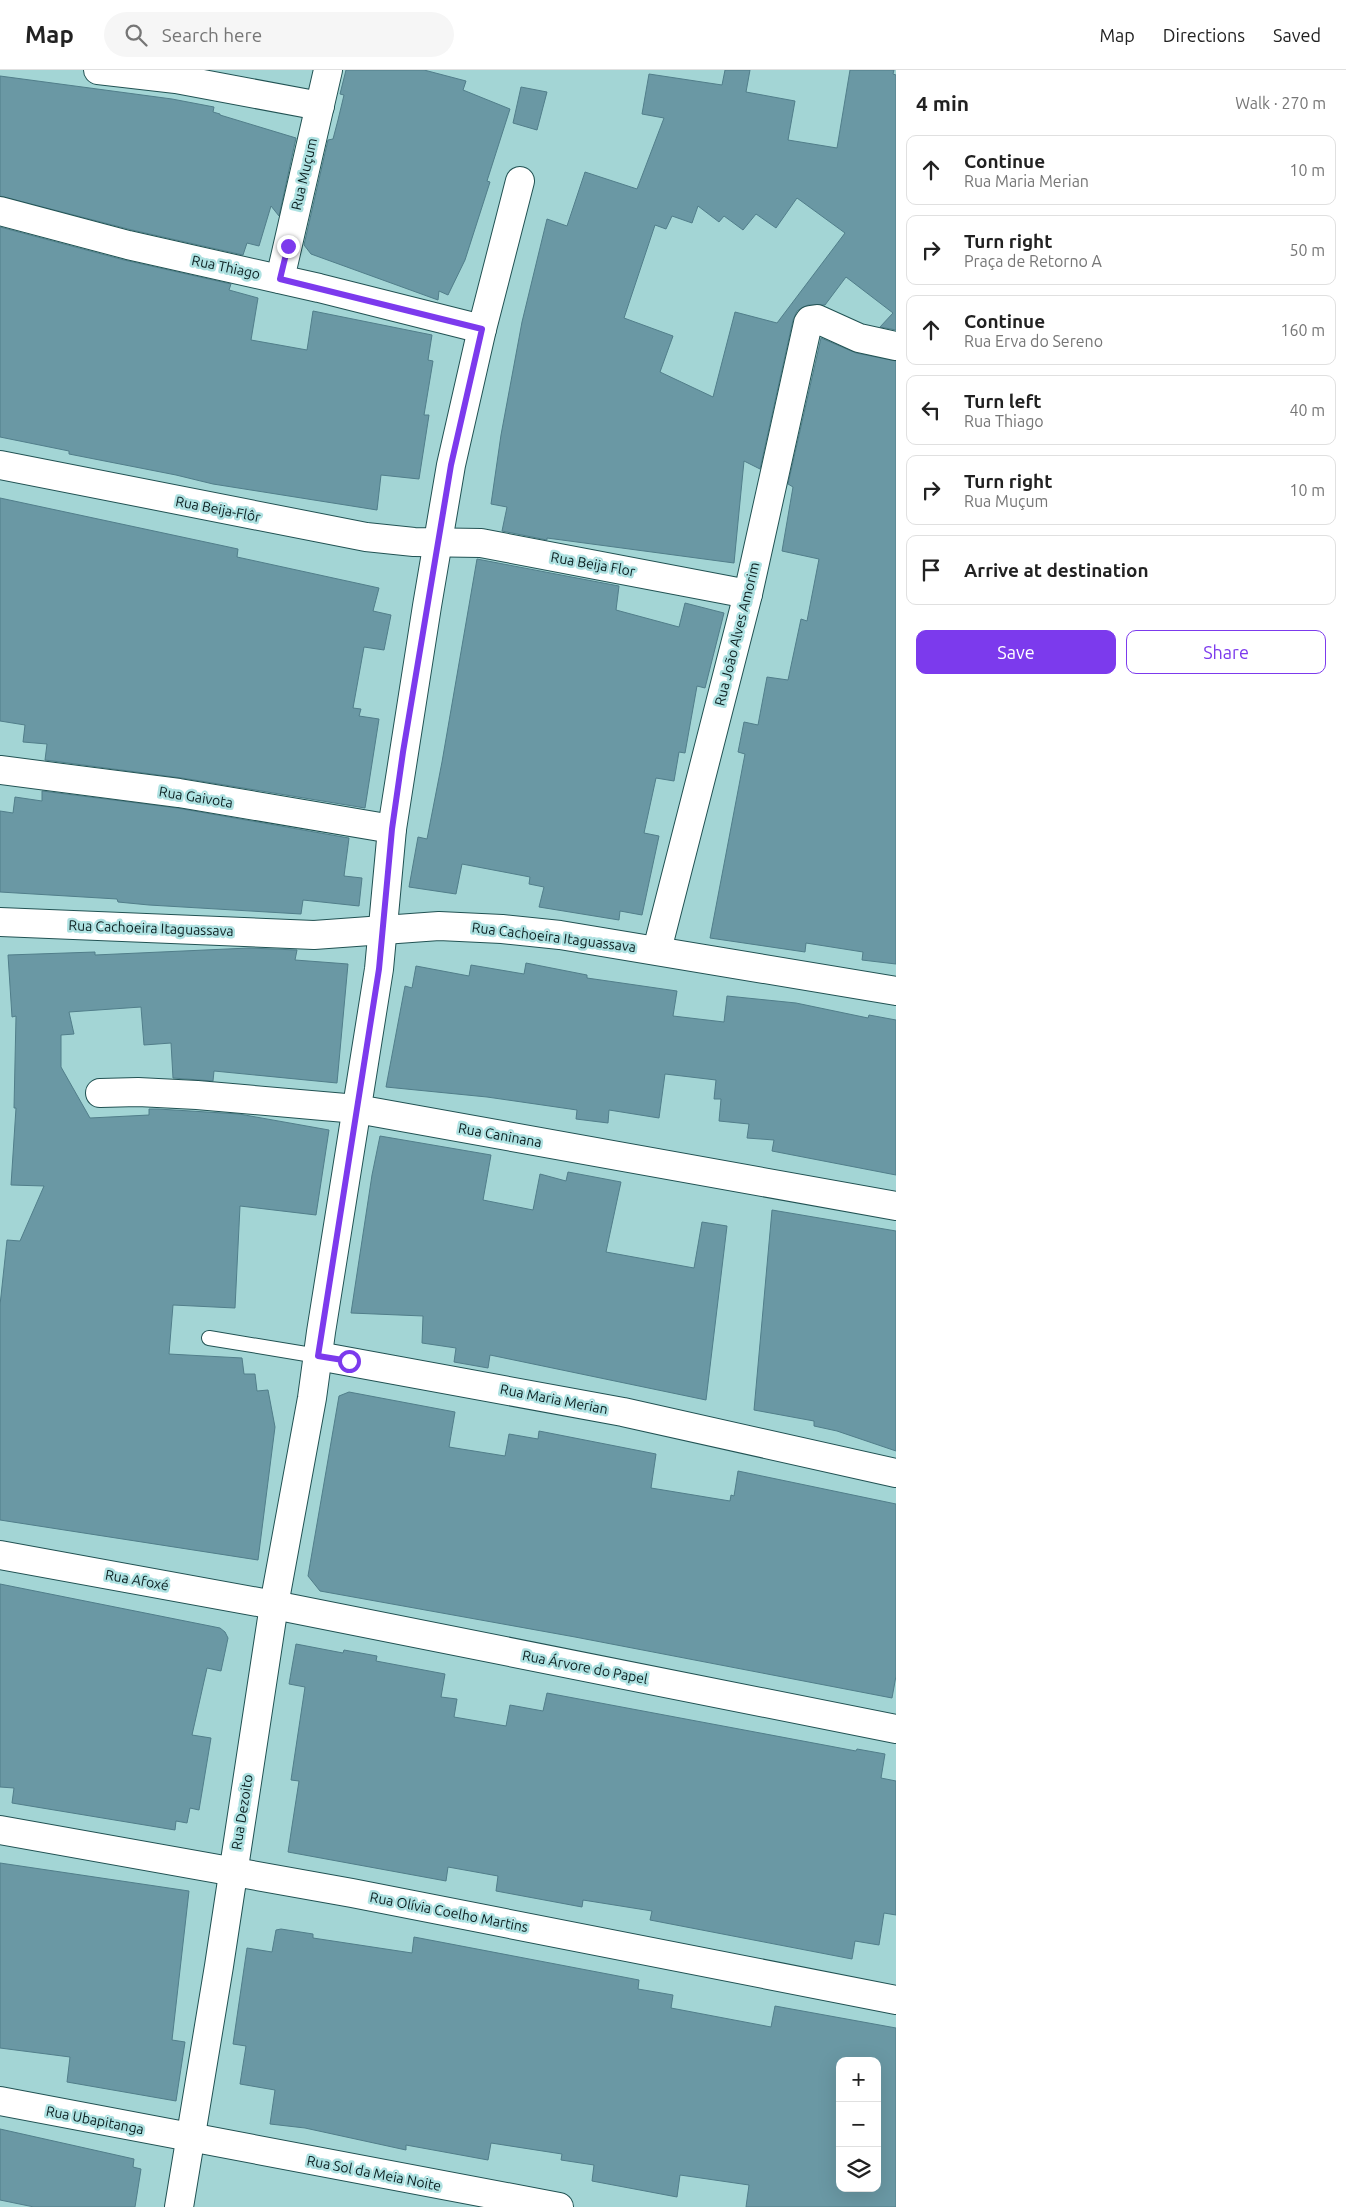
<!DOCTYPE html>
<html lang="en">
<head>
<meta charset="utf-8">
<style>
	:root { --surface:#fff; --page:#f6f6f6; --text:#222; --muted:#767676; --line:#e0e0e0; --accent:#7c3aed }
	body { margin:0; font-family:Ubuntu,sans-serif; background:var(--page); color:var(--text) }
	.controls { position:absolute; right:15px; bottom:15px; display:grid; overflow:hidden; border-radius:10px; box-shadow:0 5px 20px #0002 }
	.controls button { width:45px; height:45px; display:grid; place-items:center; padding:0; border:0; border-bottom:1px solid var(--line); background:var(--surface); color:var(--text); font:25px sans-serif }
	.stop { position:absolute; width:15px; height:15px; margin:-11px; border:4px solid #7c3aed; border-radius:50%; background:#fff }
	.stop.end { background:#7c3aed; border-color:#fff; box-shadow:0 1px 5px #0008 }
	.list { margin:0; padding:0; list-style:none }
	h2 { display:flex; justify-content:space-between; align-items:center; height:65px; margin:0; padding:0 20px; font-size:21px }
	h2 small { font-size:16px; font-weight:400; color:var(--muted) }
	.list li { display:grid; grid-template-columns:32px 1fr auto; gap:15px; align-items:center; box-sizing:border-box; height:70px; margin:0 10px 10px; padding:0 10px; border:1px solid var(--line); border-radius:10px }
	.list b { display:block; font-size:19px; white-space:nowrap }
	.list p { margin:0; font-size:16px; white-space:nowrap; color:var(--muted) }
	.list em { font-size:16px; font-style:normal; color:var(--muted) }
	.actions { display:flex; gap:10px; padding:15px 20px }
	.actions a { flex:1; padding:11px 0; border:1px solid var(--accent); border-radius:10px; text-align:center; font-size:18px; color:var(--accent) }
	.actions .main { background:var(--accent); color:#fff }
	.icon { flex:none; width:28px; height:28px; fill:none; stroke:currentColor; stroke-width:2; stroke-linecap:round; stroke-linejoin:round }
	.map { position:relative; flex:none; width:896px; height:2137px; overflow:hidden }
	header { display:flex; align-items:center; gap:30px; box-sizing:border-box; height:70px; padding:0 25px; background:var(--surface); border-bottom:1px solid var(--line) }
	header strong { font-size:24px }
	nav { display:flex; gap:28px; margin-inline-start:auto; font-size:18px }
	.search { width:350px; height:45px; background:var(--page); display:flex; align-items:center; gap:12px; box-sizing:border-box; padding:0 18px; border-radius:28px; color:var(--muted); font-size:19px }
	main { display:flex }
	aside { flex:1; background:var(--surface) }
	.map>svg:first-child { display:block }
	.building { fill:#6a98a4; stroke:#517e8a; fill-rule:evenodd }
	.lines { fill:none; stroke-linecap:round; stroke-linejoin:round }
	.lane-casing { stroke:#215253; stroke-width:16 }
	.street-casing { stroke:#215253; stroke-width:30 }
	.lane { stroke:#fff; stroke-width:14 }
	.street { stroke:#fff; stroke-width:28 }
	.route { stroke:#7c3aed; stroke-width:6 }
	.labels { text-anchor:middle; dominant-baseline:central; stroke-width:5; stroke-linejoin:round; paint-order:stroke }
	.street-label { font-size:14px; fill:#0b1f20; stroke:#afe2e2 }
</style>
</head>
<body>
<header>
<strong>Map</strong>
<div class="search"><svg class="icon" aria-label="search" viewBox="0 0 24 24"><circle cx="10" cy="10" r="6"/><path d="M15 15l6 6"/></svg>Search here</div>
<nav><a>Map</a><a>Directions</a><a>Saved</a></nav>
</header>
<main>
<div class="map">
<svg width="896" height="2137" viewBox="0 0 896 2137">
	<rect width="100%" height="100%" fill="#a3d5d5"/>
	<!-- building -->
	<g class="building">
		<polygon points="346,0 424,0 466,11 463,20 510,39 487,111 490,112 465,190 448,225 439,221 438,230 311,184 304,175 328,70 333,69 338,50 344,25 340,24"/>
		<path d="M725,0H750L746,22L795,31L788,70L837,78L850,0H894L893,4L896,5V260L880,257L893,243L846,207L825,235H808L797,241L793,250L760,399L744,391L734,493L547,468V470L502,461L507,437L491,434L501,365L522,252L547,149L567,156L585,102L637,119L664,48L642,44L649,4L722,15ZM797,128L845,163L777,253L735,242L713,327L660,302L673,266L624,248L655,155L666,159L672,146L692,153L698,136L719,152L724,146L743,160L756,144L776,158Z"/>
		<polygon points="0,6 172,29 214,37 213,42 220,44 220,45 296,68 279,146 271,136 259,176 247,173 243,185 132,160 0,126"/>
		<polygon points="521,17 547,22 537,60 513,53"/>
		<polygon points="0,157 124,190 231,214 229,220 258,228 251,270 307,280 313,241 432,265 428,290 433,291 424,345 429,345 419,409 381,405 377,440 213,414 176,405 69,384 69,381 0,367"/>
		<polygon points="821,268 856,283 896,291 896,894 862,890 863,882 806,873 805,882 710,868 745,684 738,682 744,652 758,655 767,607 788,610 801,549 807,551 819,489 782,481 793,417 788,414"/>
		<polygon points="0,428 238,479 237,487 379,518 373,541 391,545 384,580 364,577 353,638 361,639 359,646 379,649 365,738 182,708 45,690 47,674 23,672 25,655 0,651"/>
		<polygon points="477,489 619,516 616,540 679,557 685,533 724,543 705,618 697,616 685,683 679,682 674,711 656,708 644,763 659,766 642,845 620,841 619,850 539,837 544,817 529,814 530,807 462,794 456,824 409,817 418,767 427,769 442,692"/>
		<polygon points="42,721 177,738 349,768 344,806 362,808 359,836 303,830 301,844 149,835 118,832 117,829 0,822 0,741 13,743 15,727 42,731"/>
		<polygon points="249,878 297,880 295,890 348,894 337,1013 214,1001 213,1011 173,1008 171,973 144,975 141,937 69,942 74,964 61,965 61,997 90,1048 149,1045 149,1039 158,1039 239,1044 329,1060 316,1145 240,1136 235,1238 173,1235 169,1284 242,1288 244,1304 255,1304 257,1321 268,1320 275,1357 258,1490 0,1450 0,1235 7,1170 20,1171 44,1116 11,1115 16,1038 14,1038 16,946 12,947 8,885 95,882 95,885"/>
		<polygon points="526,893 587,905 587,908 677,921 673,946 724,952 727,926 796,933 868,948 869,945 896,950 896,1105 772,1081 774,1070 747,1068 749,1054 719,1051 721,1029 714,1029 716,1010 665,1004 659,1048 609,1040 608,1053 576,1049 577,1040 487,1027 386,1017 405,916 412,918 416,896 469,906 471,895 524,904"/>
		<polygon points="380,1066 491,1085 483,1130 533,1140 540,1104 566,1111 568,1102 621,1112 606,1182 694,1198 702,1152 727,1156 706,1330 490,1285 488,1298 454,1292 456,1278 422,1273 423,1246 351,1243 372,1105"/>
		<polygon points="772,1140 896,1161 896,1381 837,1361 814,1356 814,1351 754,1340"/>
		<polygon points="349,1322 455,1342 449,1377 505,1386 509,1364 538,1369 539,1361 656,1384 651,1418 730,1431 731,1425 734,1426 738,1401 896,1434 896,1606 892,1628 575,1567 320,1521 308,1506 339,1326"/>
		<polygon points="0,1514 220,1558 225,1562 228,1568 221,1601 207,1598 192,1665 211,1668 199,1740 190,1738 187,1753 176,1751 175,1760 12,1733 14,1718 0,1717"/>
		<polygon points="296,1574 343,1583 344,1580 377,1586 376,1591 445,1604 441,1627 457,1629 454,1647 506,1656 510,1635 543,1641 547,1623 856,1681 857,1679 885,1684 881,1708 896,1711 896,1845 884,1843 879,1875 855,1871 852,1889 650,1850 652,1841 583,1830 582,1837 496,1821 498,1806 448,1797 446,1811 288,1782 299,1711 291,1710 305,1617 289,1614"/>
		<polygon points="0,1793 189,1821 172,1970 185,1972 176,2031 67,2012 70,1987 0,1978"/>
		<path d="M281,1859L313,1864V1868L412,1883L414,1867L639,1910L638,1919L673,1925L671,1938L771,1957L775,1936L896,1958V2137H746L749,2115L680,2105L677,2127L592,2111L594,2095L561,2090L562,2084L491,2073L488,2090L406,2075V2080L305,2058L270,2054L275,2020L240,2014L246,1976L233,1974L247,1878L272,1882L276,1860ZM840,1991H877V2118H840Z"/>
		<polygon points="0,2059 134,2089 133,2097 141,2099 135,2137 34,2137 0,2130"/>
	</g>
	<g class="lines">
		<!-- lane casing -->
		<g class="lane-casing">
			<polyline id="lane" points="209,1268 318,1286"/>
		</g>
		<!-- street casing -->
		<g class="street-casing">
			<g id="street">
				<polyline points="98,0 176,9 320,36"/>
				<polyline points="0,141 128,175 319,218 482,259"/>
				<polyline points="280,209 328,0"/>
				<polyline points="0,395 366,467 414,472 481,473 748,524"/>
				<polyline points="0,700 179,723 392,759"/>
				<polyline points="0,852 314,865 439,856 502,859 560,865 896,921"/>
				<polyline points="657,880 748,524 808,253 810,250 817,249 859,268 896,276"/>
				<polyline points="100,1023 138,1022 197,1025 357,1039 896,1136"/>
				<polyline points="318,1286 623,1342 896,1403"/>
				<polyline points="0,1485 274,1535 896,1659"/>
				<polyline points="0,1760 352,1823 896,1930"/>
				<polyline points="0,2031 559,2137"/>
				<polyline points="179,2137 219,1896 274,1535 312,1328 321,1262 379,899 392,759 427,536 451,395 482,259 520,111"/>
			</g>
		</g>
		<!-- lane -->
		<use href="#lane" class="lane"/>
		<!-- street -->
		<use href="#street" class="street"/>
	</g>
	<g class="lines">
		<!-- route -->
		<polyline class="route" points="288,176 280,209 482,259 451,395 403,682 392,759 379,899 318,1286 349,1291"/>
	</g>
	<g class="labels">
		<!-- street labels -->
		<g class="street-label">
			<text transform="translate(304 104) rotate(-77)">Rua Muçum</text>
			<text transform="translate(226 197) rotate(12)">Rua Thiago</text>
			<text transform="translate(218 439) rotate(11)">Rua Beija-Flôr</text>
			<text transform="translate(593 494) rotate(10)">Rua Beija Flor</text>
			<text transform="translate(737 564) rotate(-76)">Rua João Alves Amorim</text>
			<text transform="translate(196 727) rotate(9)">Rua Gaivota</text>
			<text transform="translate(151 858) rotate(2)">Rua Cachoeira Itaguassava</text>
			<text transform="translate(554 867) rotate(7)">Rua Cachoeira Itaguassava</text>
			<text transform="translate(500 1065) rotate(10)">Rua Caninana</text>
			<text transform="translate(554 1329) rotate(11)">Rua Maria Merian</text>
			<text transform="translate(137 1510) rotate(10)">Rua Afoxé</text>
			<text transform="translate(585 1597) rotate(11)">Rua Árvore do Papel</text>
			<text transform="translate(242 1742) rotate(-81)">Rua Dezoito</text>
			<text transform="translate(449 1842) rotate(11)">Rua Olívia Coelho Martins</text>
			<text transform="translate(95 2050) rotate(11)">Rua Ubapitanga</text>
			<text transform="translate(374 2103) rotate(11)">Rua Sol da Meia Noite</text>
		</g>
	</g>
</svg>
<div class="controls">
<button>+</button>
<button>−</button>
<button><svg class="icon" aria-label="layers" viewBox="0 0 24 24"><path d="M12 4l9 5-9 5-9-5zM3 14l9 5 9-5"/></svg></button>
</div>
<div class="stop" style="left:349px;top:1291px"></div>
<div class="stop end" style="left:288px;top:176px"></div>
</div>
<aside>
<h2>4 min<small>Walk · 270 m</small></h2>
<ul class="list">
<li><svg class="icon" aria-label="ahead" viewBox="0 0 24 24"><path d="M12 20V5M6 11l6-6 6 6"/></svg><div><b>Continue</b><p>Rua Maria Merian</p></div><em>10 m</em></li>
<li><svg class="icon" aria-label="right" viewBox="0 0 24 24"><path d="M7 20v-9h11M14 6l5 5-5 5"/></svg><div><b>Turn right</b><p>Praça de Retorno A</p></div><em>50 m</em></li>
<li><svg class="icon" aria-label="ahead" viewBox="0 0 24 24"><path d="M12 20V5M6 11l6-6 6 6"/></svg><div><b>Continue</b><p>Rua Erva do Sereno</p></div><em>160 m</em></li>
<li><svg class="icon" aria-label="left" viewBox="0 0 24 24"><path d="M17 20v-9H6M10 6l-5 5 5 5"/></svg><div><b>Turn left</b><p>Rua Thiago</p></div><em>40 m</em></li>
<li><svg class="icon" aria-label="right" viewBox="0 0 24 24"><path d="M7 20v-9h11M14 6l5 5-5 5"/></svg><div><b>Turn right</b><p>Rua Muçum</p></div><em>10 m</em></li>
<li><svg class="icon" aria-label="arrive" viewBox="0 0 24 24"><path d="M6 21V4h12l-3 4 3 4H6"/></svg><div><b>Arrive at destination</b></div></li>
</ul>
<div class="actions"><a class="main">Save</a><a>Share</a></div>
</aside>
</main>
</body>
</html>
